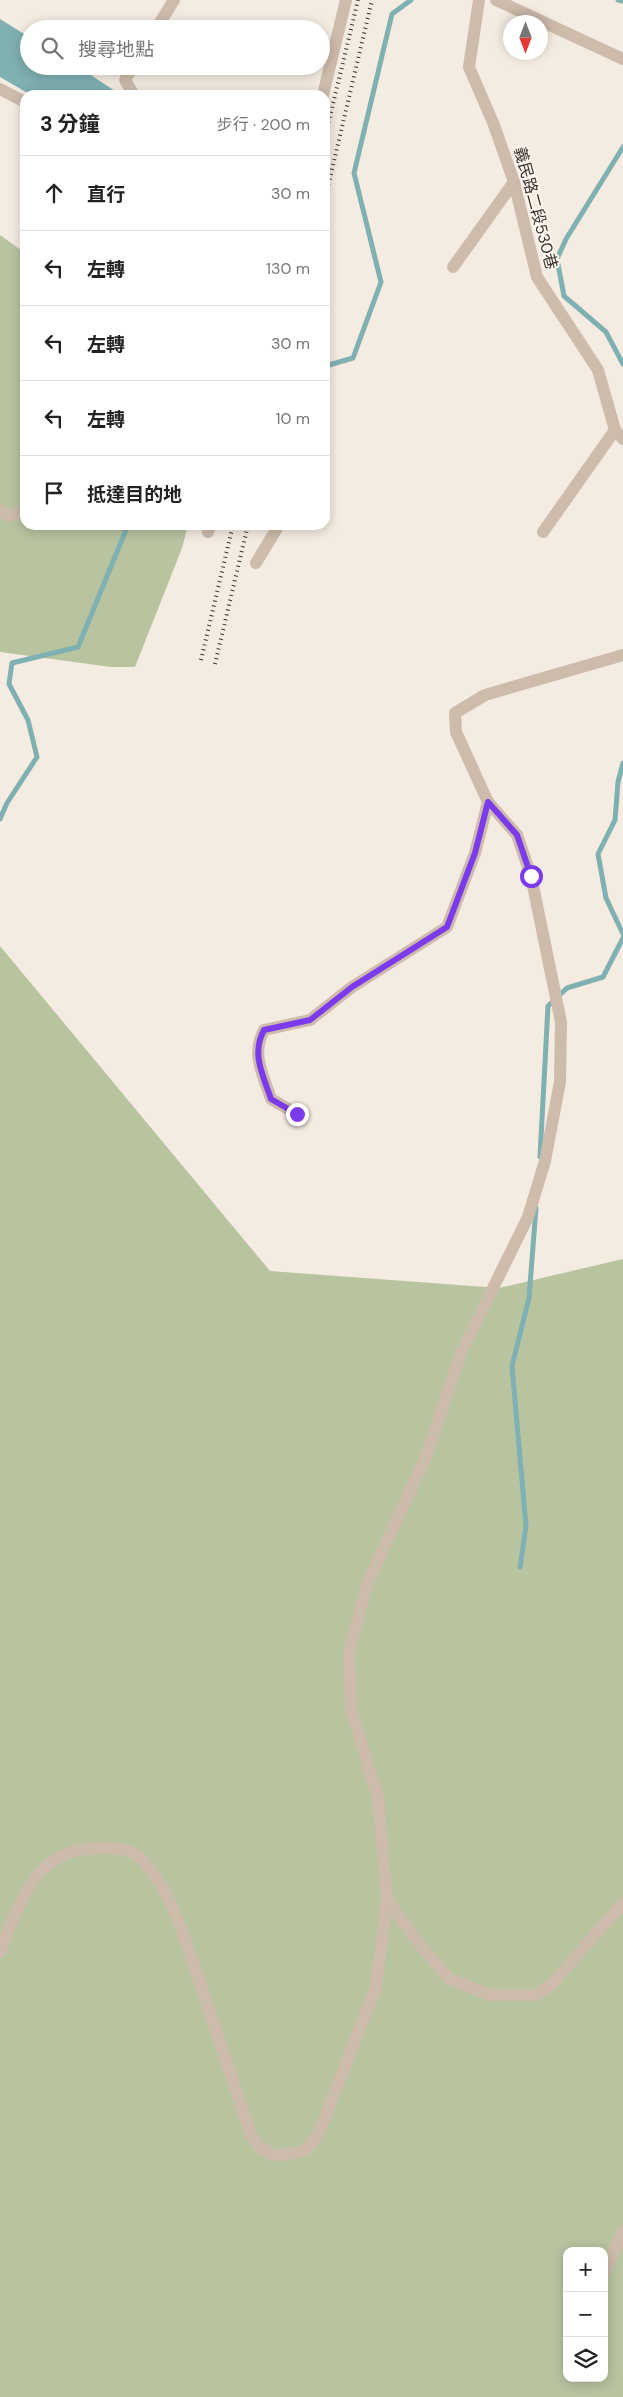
<!DOCTYPE html>
<html lang="zh-TW">
<head>
<meta charset="utf-8">
<style>
	:root { --surface:#fff; --page:#f2f2f2; --text:#222; --muted:#767676; --line:#e0e0e0 }
	body { margin:0; font-family:"DM Sans","Noto Sans TC",sans-serif; background:var(--page); color:var(--text) }
	.controls { position:absolute; right:15px; bottom:15px; display:grid; overflow:hidden; border-radius:10px; box-shadow:0 2px 12px #0003 }
	.controls button { width:45px; height:45px; display:grid; place-items:center; padding:0; border:0; border-bottom:1px solid var(--line); background:var(--surface); color:var(--text); font:25px sans-serif }
	.compass { position:absolute; left:503px; top:15px; width:45px; height:45px; border-radius:50%; background:var(--surface); box-shadow:0 2px 12px #0003; rotate:180deg }
	.stop { position:absolute; width:15px; height:15px; margin:-11px; border:4px solid #7c3aed; border-radius:50%; background:#fff }
	.stop.end { background:#7c3aed; border-color:#fff; box-shadow:0 1px 5px #0008 }
	.list { margin:0; padding:0; list-style:none }
	h2 { display:flex; justify-content:space-between; align-items:center; height:65px; margin:0; padding:0 20px; font-size:21px }
	h2 small { font-size:16px; font-weight:400; color:var(--muted) }
	.list li { display:grid; grid-template-columns:32px 1fr auto; gap:15px; align-items:center; box-sizing:border-box; height:75px; padding:0 20px; border-top:1px solid var(--line) }
	.list b { display:block; font-size:19px; white-space:nowrap }
	.list em { font-size:16px; font-style:normal; color:var(--muted) }
	.icon { flex:none; width:28px; height:28px; fill:none; stroke:currentColor; stroke-width:2; stroke-linecap:round; stroke-linejoin:round }
	.map { position:relative; flex:none; width:623px; height:2397px; overflow:hidden }
	.search { position:absolute; background:var(--surface); box-shadow:0 2px 12px #0003; left:20px; top:20px; width:310px; height:55px; display:flex; align-items:center; gap:12px; box-sizing:border-box; padding:0 18px; border-radius:28px; color:var(--muted); font-size:19px }
	.panel { position:absolute; background:var(--surface); box-shadow:0 2px 12px #0003; left:20px; top:90px; width:310px; height:440px; border-radius:15px }
	.map>svg:first-child { display:block }
	.green { fill:#b8c4a0; fill-rule:evenodd }
	.water { fill:#7fb0b2 }
	.lines { fill:none; stroke-linecap:round; stroke-linejoin:round }
	.stream { stroke:#7fb0b2; stroke-width:5 }
	.minor { stroke:#cdbbac; stroke-width:12 }
	.rail { stroke:#3b302b; stroke-width:4; stroke-dasharray:1 4; stroke-linecap:butt }
	.route { stroke:#7c3aed; stroke-width:6 }
	.labels { text-anchor:middle; dominant-baseline:central; stroke-width:4; stroke-linejoin:round; paint-order:stroke }
	.street-label { font-size:16px; fill:#3b302b; stroke:#fbf5ee }
</style>
</head>
<body>
<div class="map">
<svg width="623" height="2397" viewBox="0 0 623 2397">
	<rect width="100%" height="100%" fill="#f4ebe1"/>
	<!-- green -->
	<g class="green">
		<polygon points="0,235 25,253 25,525 188,525 182,548 135,667 111,667 0,652"/>
		<path d="M0,946L270,1271L499,1288L623,1259V2397H0ZM567,2251H604V2378H567Z"/>
	</g>
	<!-- water -->
	<polygon class="water" points="0,19 29,37 29,66 77,66 121,95 31,95 0,77"/>
	<g class="lines">
		<!-- stream -->
		<g class="stream">
			<polyline points="618,0 623,1"/>
			<polyline points="623,147 566,239 557,259 564,296 606,332 623,364"/>
			<polyline points="325,361 329,365 353,358 381,282 354,173 392,14 411,0"/>
			<polyline points="623,763 618,782 615,820 598,854 606,898 623,934"/>
			<polyline points="0,819 7,803 37,757 28,720 9,684 12,663 78,647 128,525"/>
			<polyline points="540,1157 548,1006 567,988 603,977 623,938"/>
			<polyline points="520,1567 526,1526 512,1366 529,1298 536,1208"/>
		</g>
		<!-- minor -->
		<g class="minor">
			<polyline points="479,0 469,67 494,125 514,182 537,277 598,370 615,430 623,439"/>
			<polyline points="496,0 623,59"/>
			<polyline points="156,29 174,0"/>
			<polyline points="133,66 125,80 134,95"/>
			<polyline points="0,89 25,102"/>
			<polyline points="323,95 346,0"/>
			<polyline points="453,267 514,182"/>
			<polyline points="0,510 8,516 22,512 25,509"/>
			<polyline points="208,532 210,525"/>
			<polyline points="543,532 615,430"/>
			<polyline points="256,563 279,525"/>
			<path d="M297,1114L271,1099C263,1074 251,1055 264,1030L310,1020L352,987L447,927L475,853L488,802L456,732L455,713L485,695L623,655"/>
			<polyline points="387,1899 416,1940 449,1979 491,1995 537,1995 551,1985 623,1903"/>
			<path d="M0,1952C16,1911 34,1852 87,1849C100,1848 128,1846 138,1856C172,1886 189,1953 204,1995C219,2041 235,2088 251,2135L258,2145L272,2155H282L304,2151L318,2135L376,1987L387,1899L378,1798L351,1709L349,1652L368,1582L427,1454L461,1353L528,1217L545,1161L560,1082L561,1022L531,876L517,835L488,802"/>
			<polyline points="604,2274 623,2231"/>
		</g>
		<!-- rail -->
		<g class="rail">
			<polyline points="325,137 358,0"/>
			<polyline points="325,199 372,0"/>
			<polyline points="201,660 233,525"/>
			<polyline points="215,664 248,525"/>
		</g>
	</g>
	<g class="lines">
		<!-- route -->
		<path class="route" d="M297,1114L271,1099C263,1075 251,1054 264,1030L310,1020L352,987L447,927L475,853L488,802L517,835L531,876"/>
	</g>
	<g class="labels">
		<!-- street labels -->
		<g class="street-label">
			<text transform="translate(536 208) rotate(75)">義民路二段530巷</text>
		</g>
	</g>
</svg>
<div class="controls">
<button>+</button>
<button>−</button>
<button><svg class="icon" aria-label="layers" viewBox="0 0 24 24"><path d="M12 4l9 5-9 5-9-5zM3 14l9 5 9-5"/></svg></button>
</div>
<svg class="compass" viewBox="-18 -18 36 36"><path d="M0-13l5 13h-10z" fill="#e53935"/><path d="M0 13l5-13h-10z" fill="#767676"/></svg>
<div class="stop" style="left:531px;top:876px"></div>
<div class="stop end" style="left:297px;top:1114px"></div>
<div class="search"><svg class="icon" aria-label="search" viewBox="0 0 24 24"><circle cx="10" cy="10" r="6"/><path d="M15 15l6 6"/></svg>搜尋地點</div>
<section class="panel">
<h2>3 分鐘<small>步行 · 200 m</small></h2>
<ul class="list">
<li><svg class="icon" aria-label="ahead" viewBox="0 0 24 24"><path d="M12 20V5M6 11l6-6 6 6"/></svg><div><b>直行</b></div><em>30 m</em></li>
<li><svg class="icon" aria-label="left" viewBox="0 0 24 24"><path d="M17 20v-9H6M10 6l-5 5 5 5"/></svg><div><b>左轉</b></div><em>130 m</em></li>
<li><svg class="icon" aria-label="left" viewBox="0 0 24 24"><path d="M17 20v-9H6M10 6l-5 5 5 5"/></svg><div><b>左轉</b></div><em>30 m</em></li>
<li><svg class="icon" aria-label="left" viewBox="0 0 24 24"><path d="M17 20v-9H6M10 6l-5 5 5 5"/></svg><div><b>左轉</b></div><em>10 m</em></li>
<li><svg class="icon" aria-label="arrive" viewBox="0 0 24 24"><path d="M6 21V4h12l-3 4 3 4H6"/></svg><div><b>抵達目的地</b></div></li>
</ul>
</section>
</div>
</body>
</html>
